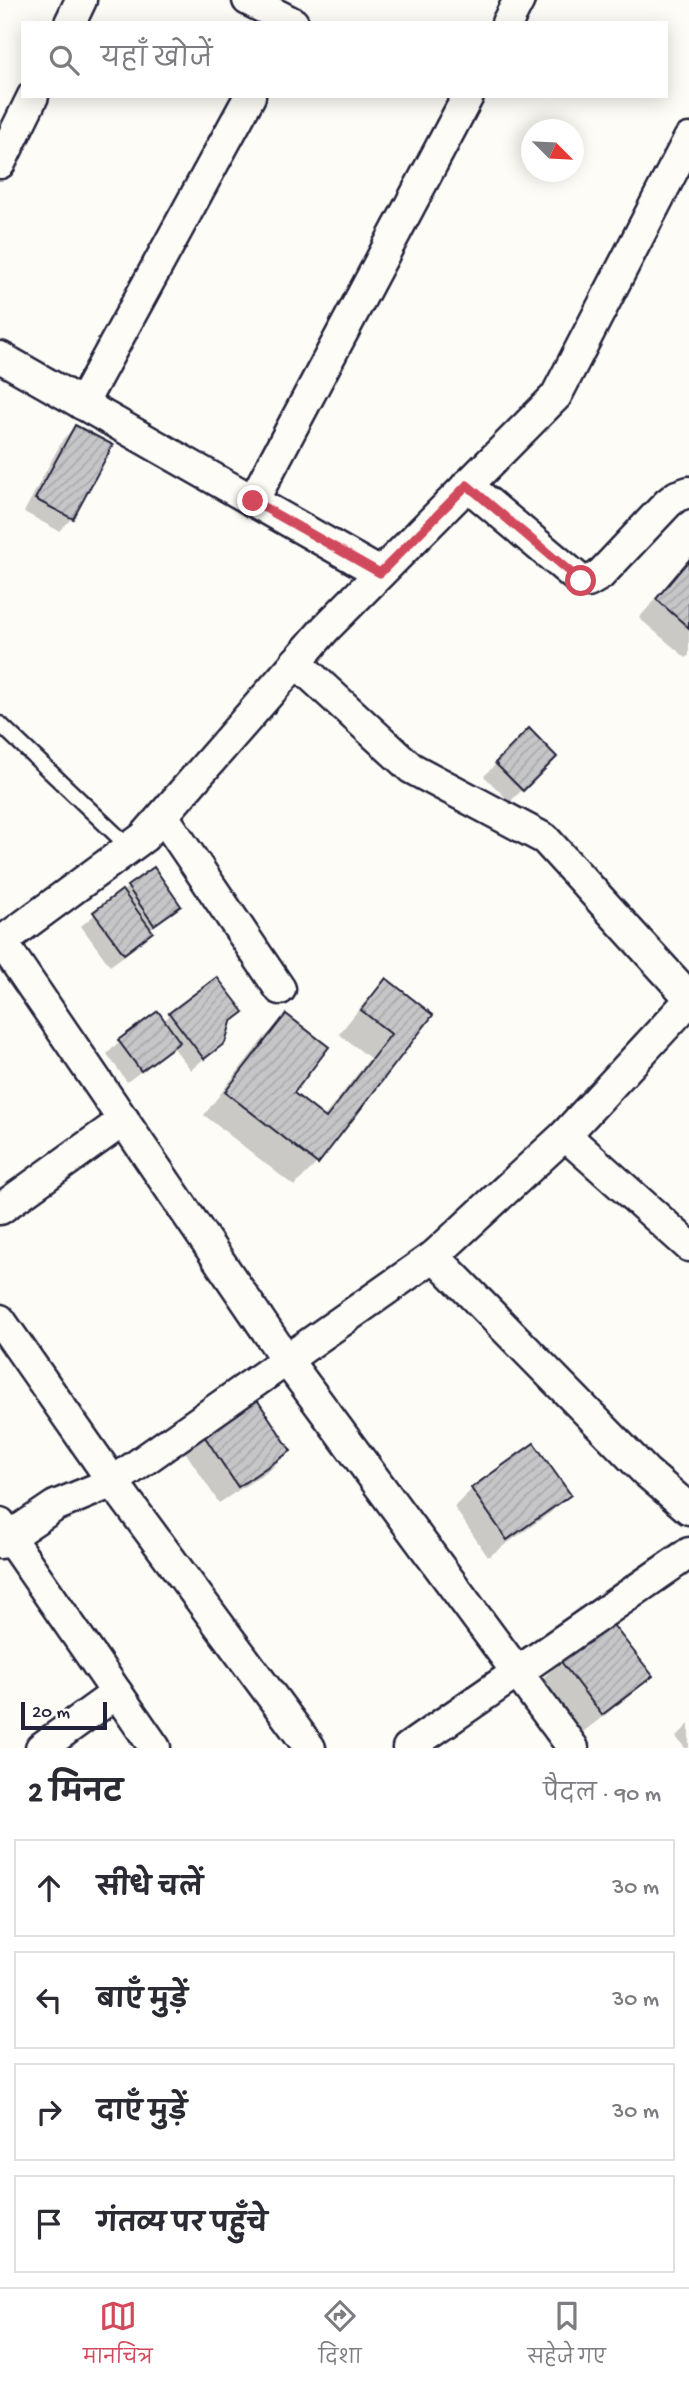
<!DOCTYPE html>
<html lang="hi">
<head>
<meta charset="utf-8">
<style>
	:root { --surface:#fff; --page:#f7f7f7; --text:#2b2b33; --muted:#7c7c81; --line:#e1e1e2; --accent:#d1495b }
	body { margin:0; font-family:"Gochi Hand","Playpen Sans Deva",sans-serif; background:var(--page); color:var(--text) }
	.compass { position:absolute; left:521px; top:119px; width:63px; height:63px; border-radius:50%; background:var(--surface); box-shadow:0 4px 18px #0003; rotate:114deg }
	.scale { position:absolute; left:21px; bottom:18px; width:86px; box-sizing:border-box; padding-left:7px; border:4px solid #22223b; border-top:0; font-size:19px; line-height:24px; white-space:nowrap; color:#22223b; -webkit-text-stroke:5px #fdfcf7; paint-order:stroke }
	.stop { position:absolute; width:21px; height:21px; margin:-16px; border:5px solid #d1495b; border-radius:50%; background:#fff }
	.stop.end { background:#d1495b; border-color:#fff; box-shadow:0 2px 7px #0008 }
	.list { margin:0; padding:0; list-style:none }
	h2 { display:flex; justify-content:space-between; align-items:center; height:91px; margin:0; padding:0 28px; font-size:30px }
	h2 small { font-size:23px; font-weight:400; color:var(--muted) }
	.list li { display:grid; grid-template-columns:46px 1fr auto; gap:21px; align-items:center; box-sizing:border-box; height:98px; margin:0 14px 14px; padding:0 14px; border:2px solid var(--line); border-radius:0px }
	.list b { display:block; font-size:26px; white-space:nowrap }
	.list em { font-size:23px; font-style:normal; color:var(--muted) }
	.icon { flex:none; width:38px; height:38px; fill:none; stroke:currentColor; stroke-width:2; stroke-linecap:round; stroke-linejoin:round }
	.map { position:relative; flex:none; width:689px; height:1748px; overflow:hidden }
	.search { position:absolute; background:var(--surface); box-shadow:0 4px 18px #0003; left:21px; right:21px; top:21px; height:77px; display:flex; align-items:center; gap:18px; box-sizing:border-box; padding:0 24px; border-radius:0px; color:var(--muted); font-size:26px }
	.sheet { height:539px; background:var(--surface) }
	nav { display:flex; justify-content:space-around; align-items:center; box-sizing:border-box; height:98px; border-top:2px solid var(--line); background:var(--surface); font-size:19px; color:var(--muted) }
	nav a { display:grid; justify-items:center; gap:4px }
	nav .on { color:var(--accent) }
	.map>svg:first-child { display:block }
	.shadow { fill:#0003 }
	.building { fill:url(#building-hatch); stroke:#22223b; stroke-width:2 }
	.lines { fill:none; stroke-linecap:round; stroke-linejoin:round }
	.service-casing { stroke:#22223b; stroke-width:19 }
	.minor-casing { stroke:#22223b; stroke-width:35 }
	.service { stroke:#fdfcf7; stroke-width:14 }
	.minor { stroke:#fdfcf7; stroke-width:30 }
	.route { stroke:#d1495b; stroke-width:9 }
</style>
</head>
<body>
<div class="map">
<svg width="689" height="1748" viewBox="0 0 689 1748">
	<defs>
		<pattern id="building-hatch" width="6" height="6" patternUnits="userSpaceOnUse" patternTransform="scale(1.75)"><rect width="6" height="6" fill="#c6c6c8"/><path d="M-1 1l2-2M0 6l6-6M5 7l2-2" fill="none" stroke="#aaaaad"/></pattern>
	</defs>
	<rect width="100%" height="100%" fill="#fdfcf7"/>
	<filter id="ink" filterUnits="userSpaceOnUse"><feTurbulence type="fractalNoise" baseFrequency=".0143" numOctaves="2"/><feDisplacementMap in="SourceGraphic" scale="14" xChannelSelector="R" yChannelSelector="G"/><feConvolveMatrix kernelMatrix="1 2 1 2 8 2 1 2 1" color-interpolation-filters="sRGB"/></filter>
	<g filter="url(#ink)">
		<!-- shadow -->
		<g class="shadow">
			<polygon points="75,427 72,518 59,531 24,512 63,439"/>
			<polygon points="689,560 689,655 686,658 639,618"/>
			<polygon points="529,731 555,757 510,802 484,776"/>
			<polygon points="128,887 179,906 149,930 151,932 139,945 110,966 81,926"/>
			<polygon points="386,980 431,1016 317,1163 294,1186 204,1115 263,1039 286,1016 291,1093 323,1118 370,1058 339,1034 364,1003"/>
			<polygon points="242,1012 228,1026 223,1042 191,1070 173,1047 127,1082 107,1054 119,1042 157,1013 163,1022 170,1015"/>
			<polygon points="202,1432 289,1451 271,1469 219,1503 184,1450"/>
			<polygon points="472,1489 568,1495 550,1513 488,1557 454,1507"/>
			<polygon points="561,1661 650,1676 632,1694 583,1732 542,1679"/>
			<polygon points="689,1724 689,1748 685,1748 676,1737"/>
		</g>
		<!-- building -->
		<g class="building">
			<polygon points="75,425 113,445 73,519 35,499"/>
			<polygon points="689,560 689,628 656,599"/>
			<polygon points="529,728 557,757 523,791 495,763"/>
			<polygon points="154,867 181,906 154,925 127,886"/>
			<polygon points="122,890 153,932 124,954 93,912"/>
			<polygon points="217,977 244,1012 231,1022 225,1043 204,1059 169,1013"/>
			<polygon points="386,978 433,1015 318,1164 225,1092 286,1014 329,1047 294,1093 326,1118 391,1034 361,1010"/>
			<polygon points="158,1011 180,1042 141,1071 118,1040"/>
			<polygon points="254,1395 291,1451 238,1487 201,1431"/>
			<polygon points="534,1443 571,1495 507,1540 471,1488"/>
			<polygon points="610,1621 653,1676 602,1715 559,1659"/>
		</g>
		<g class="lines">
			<!-- service casing -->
			<g class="service-casing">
				<polyline id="service" points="0,724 130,848"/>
			</g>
			<!-- minor casing -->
			<g class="minor-casing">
				<g id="minor">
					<polyline points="248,0 293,23"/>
					<polyline points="70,23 81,0"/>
					<polyline points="507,23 519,0"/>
					<polyline points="0,163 33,96"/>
					<polyline points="0,357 380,573"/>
					<polyline points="82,404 250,96"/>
					<polyline points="467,485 581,581 588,582 600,575 668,503 677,496 689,492"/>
					<polyline points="253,501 468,96"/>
					<polyline points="296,662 411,768 545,839 689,997"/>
					<polyline points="163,816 280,989"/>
					<polyline points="2,942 286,1359 573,1748"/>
					<polyline points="0,943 144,837 325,629 556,396 689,139"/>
					<polyline points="565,1135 689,1246"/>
					<polyline points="0,1209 124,1120"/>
					<polyline points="434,1256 646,1472 689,1509"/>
					<polyline points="0,1320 113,1482 310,1748"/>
					<polyline points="0,1523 9,1537 55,1506 113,1482 434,1256 565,1135 689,1001"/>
					<polyline points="0,1543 9,1537 155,1748"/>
					<polyline points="41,1748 117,1693"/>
					<polyline points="408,1748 689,1553"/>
				</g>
			</g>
			<!-- service -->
			<use href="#service" class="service"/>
			<!-- minor -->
			<use href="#minor" class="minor"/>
		</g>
	</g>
	<g class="lines" filter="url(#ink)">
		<!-- route -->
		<polyline class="route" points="253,501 380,573 467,485 581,581"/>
	</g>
</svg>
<svg class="compass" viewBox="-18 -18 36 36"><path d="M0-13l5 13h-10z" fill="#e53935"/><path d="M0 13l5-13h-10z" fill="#7c7c81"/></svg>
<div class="scale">20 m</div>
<div class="stop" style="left:581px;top:581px"></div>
<div class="stop end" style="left:253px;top:501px"></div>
<div class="search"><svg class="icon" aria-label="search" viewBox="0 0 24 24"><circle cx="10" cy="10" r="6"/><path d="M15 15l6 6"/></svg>यहाँ खोजें</div>
</div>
<section class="sheet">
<h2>2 मिनट<small>पैदल · 90 m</small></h2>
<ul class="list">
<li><svg class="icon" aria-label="ahead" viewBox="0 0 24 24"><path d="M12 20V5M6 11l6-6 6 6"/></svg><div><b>सीधे चलें</b></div><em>30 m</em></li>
<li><svg class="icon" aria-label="left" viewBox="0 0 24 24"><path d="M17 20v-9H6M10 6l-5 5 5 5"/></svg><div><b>बाएँ मुड़ें</b></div><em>30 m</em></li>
<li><svg class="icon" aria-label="right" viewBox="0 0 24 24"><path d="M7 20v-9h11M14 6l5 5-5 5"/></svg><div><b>दाएँ मुड़ें</b></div><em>30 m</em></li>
<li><svg class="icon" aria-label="arrive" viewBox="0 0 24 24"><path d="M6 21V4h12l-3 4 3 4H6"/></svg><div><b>गंतव्य पर पहुँचे</b></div></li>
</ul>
</section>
<nav>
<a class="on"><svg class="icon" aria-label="map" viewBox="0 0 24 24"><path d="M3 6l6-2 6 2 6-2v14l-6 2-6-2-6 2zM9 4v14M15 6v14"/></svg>मानचित्र</a>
<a><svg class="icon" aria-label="directions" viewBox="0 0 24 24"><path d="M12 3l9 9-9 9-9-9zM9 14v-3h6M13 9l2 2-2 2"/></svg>दिशा</a>
<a><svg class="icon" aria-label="saved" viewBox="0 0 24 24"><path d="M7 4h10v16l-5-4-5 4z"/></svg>सहेजे गए</a>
</nav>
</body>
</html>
